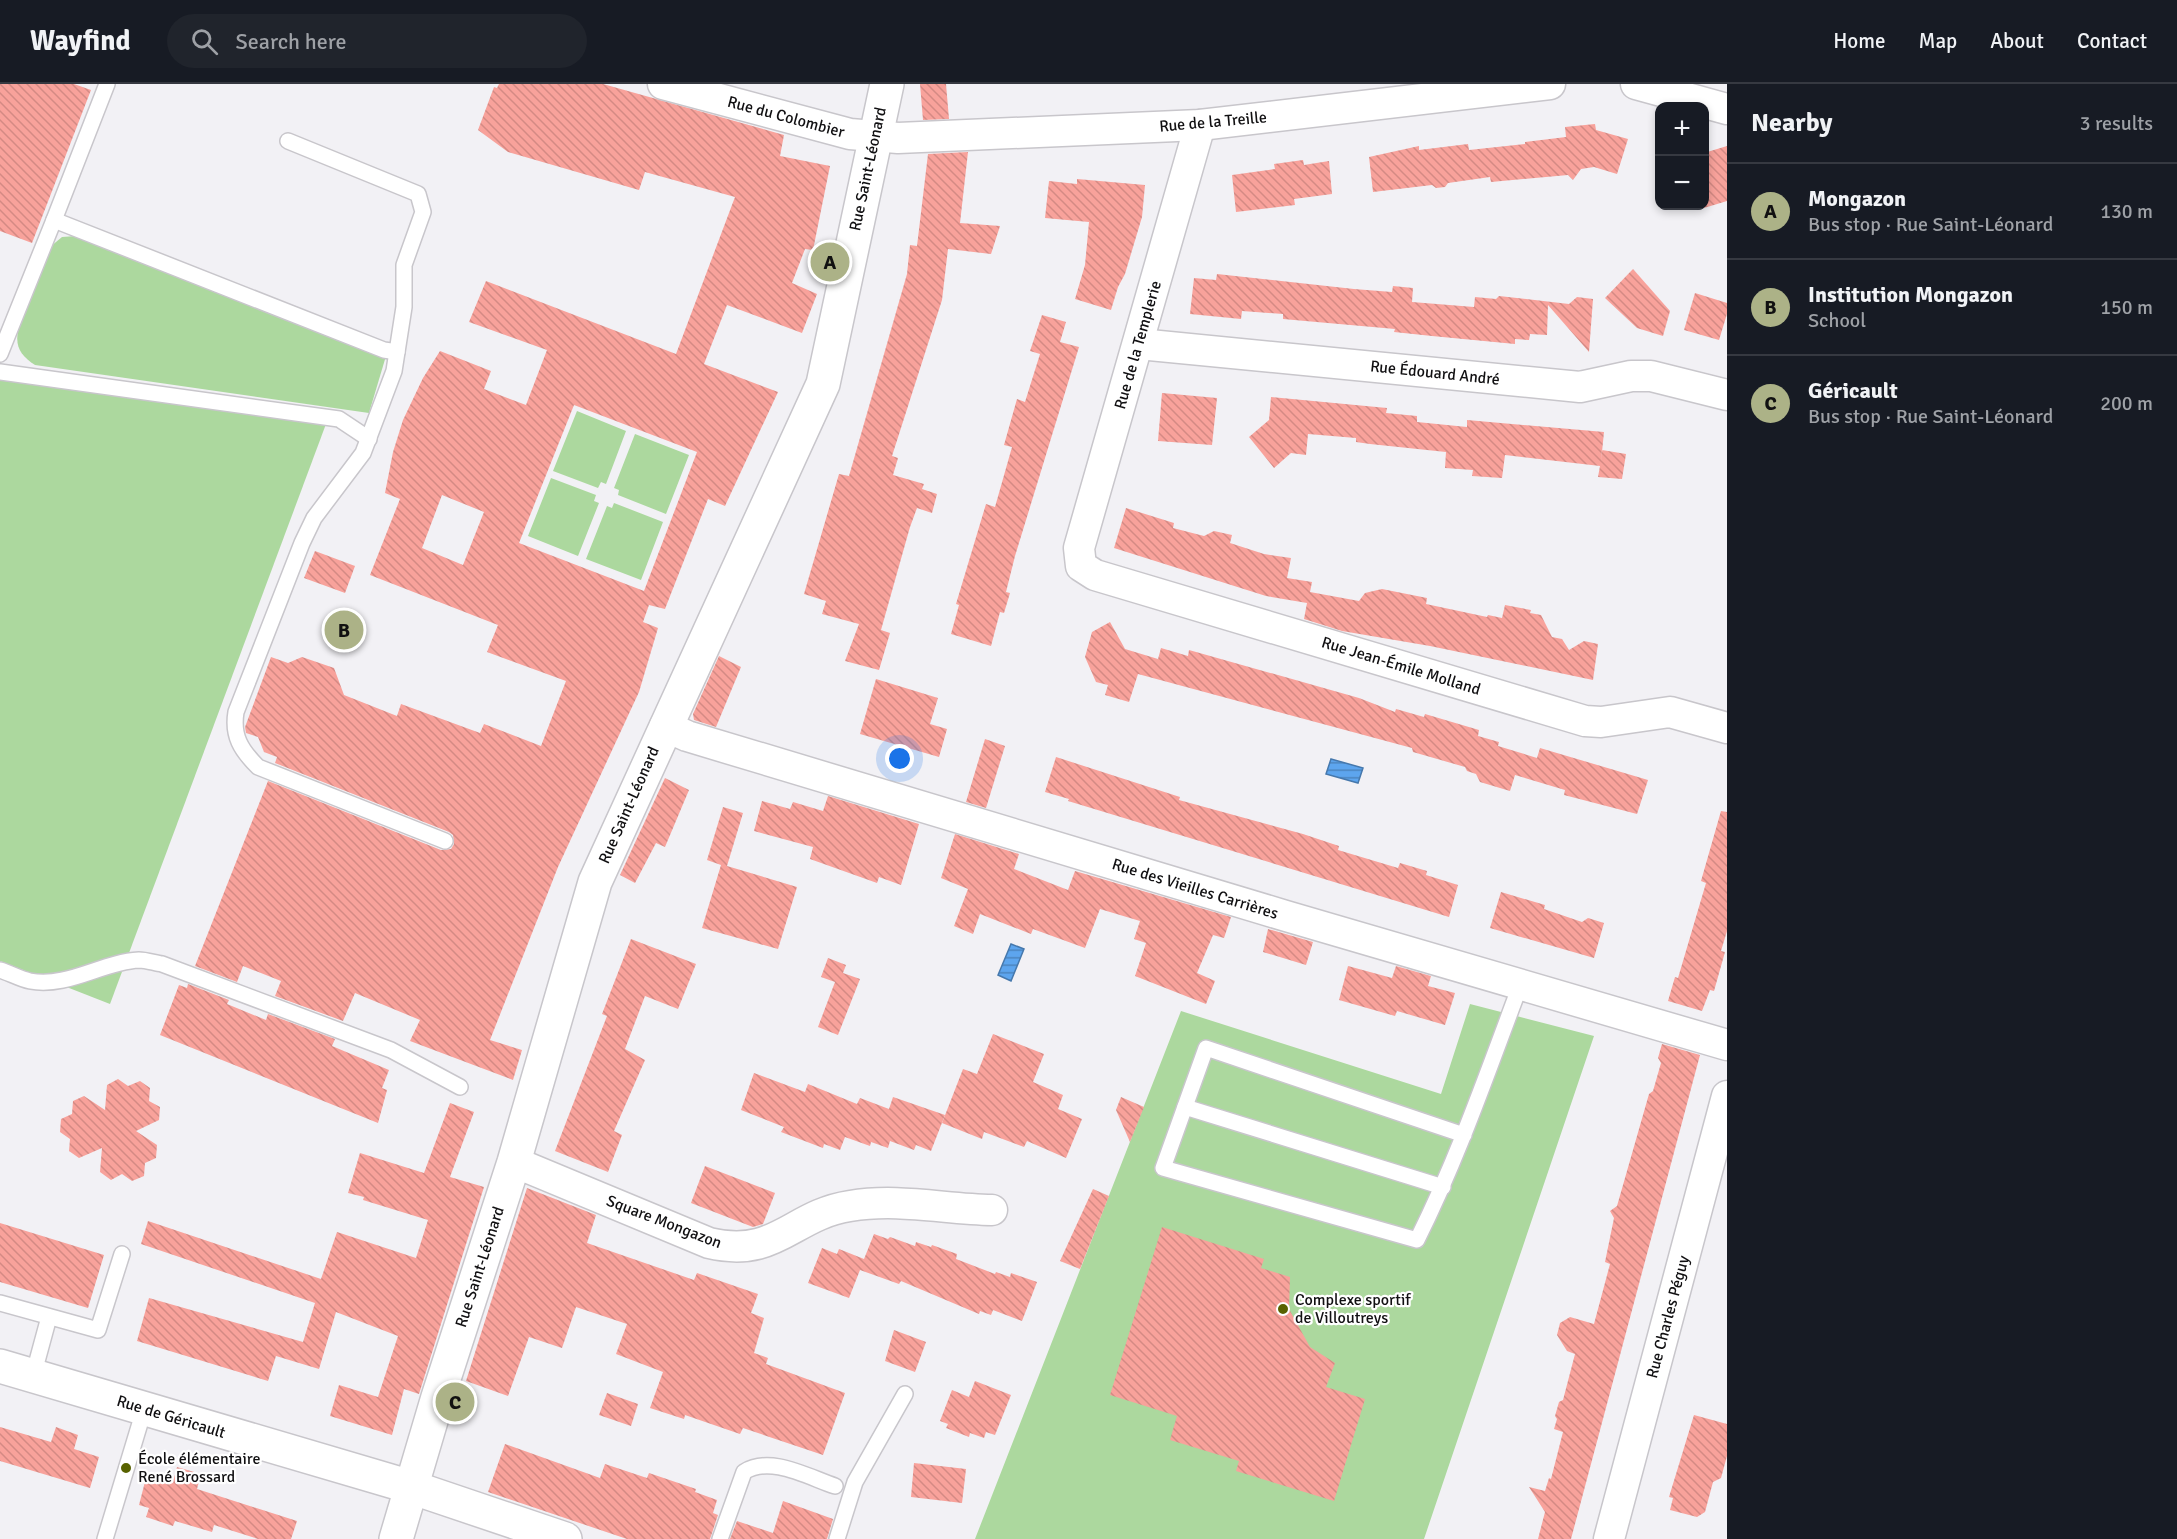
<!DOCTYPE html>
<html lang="en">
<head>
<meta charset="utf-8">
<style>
	:root { --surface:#171b24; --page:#20242c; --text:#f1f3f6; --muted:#9ea1a6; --line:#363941; --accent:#acb287 }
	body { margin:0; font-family:Signika,sans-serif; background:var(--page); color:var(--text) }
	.controls { position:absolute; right:18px; top:18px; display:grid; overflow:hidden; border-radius:12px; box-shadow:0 3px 9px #0003 }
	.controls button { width:54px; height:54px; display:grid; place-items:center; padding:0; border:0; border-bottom:2px solid var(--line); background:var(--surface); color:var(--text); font:30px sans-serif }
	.you { position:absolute; left:900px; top:675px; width:21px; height:21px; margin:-15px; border:4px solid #fff; border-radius:50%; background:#1a73e8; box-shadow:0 0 0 9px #1a73e833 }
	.badge { display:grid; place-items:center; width:39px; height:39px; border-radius:50%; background:var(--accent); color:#111; font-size:20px; font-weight:700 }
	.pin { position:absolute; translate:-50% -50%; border:3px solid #fff; box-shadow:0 2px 6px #0006 }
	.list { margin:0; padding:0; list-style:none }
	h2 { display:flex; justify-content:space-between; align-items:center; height:78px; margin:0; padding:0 24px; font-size:26px }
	h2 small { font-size:20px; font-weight:400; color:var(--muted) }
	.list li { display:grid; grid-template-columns:39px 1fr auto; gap:18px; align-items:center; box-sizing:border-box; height:96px; padding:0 24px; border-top:2px solid var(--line) }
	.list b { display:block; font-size:22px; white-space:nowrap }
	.list p { margin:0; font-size:20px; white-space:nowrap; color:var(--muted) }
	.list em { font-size:20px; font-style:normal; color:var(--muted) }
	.icon { flex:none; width:33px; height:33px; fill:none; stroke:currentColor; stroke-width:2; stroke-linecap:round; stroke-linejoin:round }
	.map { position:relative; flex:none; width:1727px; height:1455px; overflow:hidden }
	header { display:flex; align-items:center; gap:36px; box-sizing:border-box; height:84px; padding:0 30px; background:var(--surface); border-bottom:2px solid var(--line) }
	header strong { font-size:28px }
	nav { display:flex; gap:33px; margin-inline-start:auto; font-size:21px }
	.search { width:420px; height:54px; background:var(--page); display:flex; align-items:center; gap:15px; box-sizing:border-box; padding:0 21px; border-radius:33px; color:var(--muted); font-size:22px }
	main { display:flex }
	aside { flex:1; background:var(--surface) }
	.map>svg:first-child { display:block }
	.grass { fill:#acd89e }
	.water { fill:url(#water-rules); stroke:#4678ac; stroke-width:1.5 }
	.building { fill:url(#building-back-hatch); fill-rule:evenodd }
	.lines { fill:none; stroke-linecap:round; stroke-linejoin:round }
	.service-casing { stroke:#c8c6cb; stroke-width:18 }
	.minor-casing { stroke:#c8c6cb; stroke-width:33 }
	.tertiary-casing { stroke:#c8c6cb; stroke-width:36 }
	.service { stroke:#fff; stroke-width:15 }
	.minor { stroke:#fff; stroke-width:30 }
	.tertiary { stroke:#fff; stroke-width:33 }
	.poi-dot { fill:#586200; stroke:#fff; stroke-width:2 }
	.labels { text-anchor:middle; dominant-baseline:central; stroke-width:4.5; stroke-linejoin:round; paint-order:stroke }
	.street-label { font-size:16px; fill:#111012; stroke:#fff }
	.poi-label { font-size:16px; fill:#111012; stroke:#fff; text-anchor:start }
</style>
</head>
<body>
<header>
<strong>Wayfind</strong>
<div class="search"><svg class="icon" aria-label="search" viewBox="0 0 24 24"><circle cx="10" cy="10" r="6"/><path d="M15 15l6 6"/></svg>Search here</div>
<nav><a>Home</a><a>Map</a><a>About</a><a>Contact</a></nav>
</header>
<main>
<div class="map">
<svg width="1727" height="1455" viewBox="0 0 1727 1455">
	<defs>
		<pattern id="water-rules" width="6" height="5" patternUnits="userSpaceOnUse" patternTransform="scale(1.5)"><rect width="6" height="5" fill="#5da5ee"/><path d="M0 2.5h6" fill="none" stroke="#4b85bf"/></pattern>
		<pattern id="building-back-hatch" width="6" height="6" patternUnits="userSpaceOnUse" patternTransform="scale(1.5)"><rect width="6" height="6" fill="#f8a29b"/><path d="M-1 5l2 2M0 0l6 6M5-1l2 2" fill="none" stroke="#d48a84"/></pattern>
	</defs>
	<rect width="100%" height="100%" fill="#f2f1f5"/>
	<!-- grass -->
	<g class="grass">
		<path d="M76,152L386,272L369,329L35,281C21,272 15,263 18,247L50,163L62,153Z"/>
		<polygon points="0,296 326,340 110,920 0,877"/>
		<polygon points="577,327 626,347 606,400 601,398 598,404 553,387"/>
		<polygon points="635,350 689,371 666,430 618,411 619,406 614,404"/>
		<polygon points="551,394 596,411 594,417 599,419 578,472 528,452"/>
		<polygon points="614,419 663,438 641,496 586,475 607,422 612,424"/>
		<polygon points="1470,920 1594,952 1424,1455 975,1455 1181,927 1441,1010"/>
	</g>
	<!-- water -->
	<g class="water">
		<polygon points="1331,675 1363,684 1358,699 1326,690"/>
		<polygon points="1011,860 1024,865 1011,897 998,891"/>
	</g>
	<!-- building -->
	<g class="building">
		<polygon points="0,0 74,0 91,6 32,159 0,147"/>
		<path d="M499,0H603L784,51L780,72L830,82L813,166L805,165L792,199L817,210L802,249L727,221L704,280L778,308L725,422L708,415L665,525L649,521L643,538L658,544L639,608L558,783L490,956L522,966L513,996L410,957L420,936L355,909L343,937L275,912L281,897L243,882L237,898L195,882L268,697L441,766L451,765L454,760L453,751L449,748L275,679L277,673L264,668L258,653L246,649L245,643L271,573L288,579L302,573L334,584L344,611L397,632L401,620L480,649L484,640L541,662L566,597L487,568L498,541L370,491L400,415L385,409L393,368L403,336L423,294L440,267L491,287L484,305L526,321L547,266L469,238L486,197L676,270L735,113L645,88L639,106L508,68L478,46L494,3L497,4ZM574,321L697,368L644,507L519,459ZM442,411L484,428L463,481L422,464Z"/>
		<polygon points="920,0 946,0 949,35 923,36"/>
		<polygon points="1595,40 1596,46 1628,55 1617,90 1594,83 1581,85 1573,96 1568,91 1491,98 1490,93 1448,99 1445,103 1436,104 1432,101 1373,108 1369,73 1419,62 1419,66 1468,60 1469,66 1525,60 1525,58 1566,53 1565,43"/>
		<polygon points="1727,62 1727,117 1704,124 1704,69"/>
		<polygon points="968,68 960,139 1000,142 991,170 948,165 942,216 892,372 898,374 893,391 924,400 922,405 937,410 932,429 917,424 910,443 881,546 890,549 879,586 845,577 859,540 822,530 826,517 804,510 839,390 849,392 907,190 910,161 917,162 928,70"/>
		<polygon points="1303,76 1304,81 1329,77 1332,110 1294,115 1295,121 1236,128 1232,91 1275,85 1274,80"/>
		<polygon points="1077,95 1145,101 1142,133 1125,190 1118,203 1111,226 1075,215 1085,181 1089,138 1045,134 1049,97 1077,100"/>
		<polygon points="1633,185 1670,227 1663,252 1637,244 1605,214"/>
		<polygon points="1217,190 1354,205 1392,208 1393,202 1413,204 1412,218 1474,223 1475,213 1496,215 1499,212 1569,220 1577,213 1593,215 1589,268 1548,221 1547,251 1530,250 1529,256 1515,255 1515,260 1432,252 1394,248 1395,245 1283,235 1283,230 1242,227 1241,235 1190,230 1194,194 1216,196"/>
		<polygon points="1695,209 1727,219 1727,230 1719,256 1684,246"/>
		<polygon points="1042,231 1066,238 1060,258 1079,263 1015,472 1006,508 1010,509 1004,529 1000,528 991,562 951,550 959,521 956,520 986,420 995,423 1012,363 1004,361 1017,315 1025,318 1040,270 1030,267"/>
		<polygon points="1162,309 1217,314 1212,361 1158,357"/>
		<polygon points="1271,313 1387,324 1386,329 1417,332 1417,338 1467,343 1467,336 1604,348 1601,378 1602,366 1626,370 1622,395 1598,393 1600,382 1505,371 1502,394 1472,392 1473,386 1445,384 1446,368 1370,360 1356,358 1356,354 1308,350 1306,371 1291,369 1274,384 1249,353 1269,336"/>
		<polygon points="1126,424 1174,439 1173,444 1204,452 1214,447 1232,451 1230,459 1264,470 1291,474 1287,494 1312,498 1310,508 1359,517 1365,509 1382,505 1427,514 1426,520 1487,533 1488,531 1502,534 1505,521 1531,526 1530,529 1541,531 1552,553 1562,555 1569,566 1584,557 1598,560 1593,596 1430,562 1342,547 1304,535 1307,519 1266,512 1114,464"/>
		<polygon points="315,467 355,482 345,509 304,494"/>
		<polygon points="1110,538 1125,565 1158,575 1161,564 1188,572 1189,566 1359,614 1395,628 1396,625 1424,633 1425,630 1479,646 1478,652 1499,658 1498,662 1537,674 1540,664 1648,696 1637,730 1564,711 1565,706 1515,691 1510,707 1480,698 1476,690 1467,687 1465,683 1413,668 1412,664 1138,590 1129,618 1105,611 1108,601 1096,598 1085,573 1092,548"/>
		<polygon points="719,572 741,583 716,643 694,636 693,630"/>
		<polygon points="876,595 938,614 930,640 947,645 939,673 860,650"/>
		<polygon points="985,655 1005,662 986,724 966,718"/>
		<polygon points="1056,673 1180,713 1179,716 1303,750 1339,762 1338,766 1398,784 1400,779 1427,787 1426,791 1458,801 1449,833 1068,717 1069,715 1045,708"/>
		<polygon points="665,694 689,706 665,763 656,759 635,799 620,791"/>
		<polygon points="828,712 919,740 901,801 879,793 877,799 810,775 813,763 754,747 762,717 790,725 793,718 823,727"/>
		<polygon points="723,723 743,729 727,782 797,803 778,865 702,844 721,781 707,776"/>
		<polygon points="1721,727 1727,728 1727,847 1721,867 1725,868 1714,907 1710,906 1702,927 1668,917 1675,893 1678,894 1706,799 1701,797"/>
		<polygon points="955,750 1019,770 1014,785 1068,806 1075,787 1231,833 1224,854 1213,851 1197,889 1215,897 1206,920 1135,892 1146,859 1134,855 1140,837 1100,825 1085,864 1033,845 1031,850 980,830 973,850 954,842 968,805 941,794"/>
		<polygon points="1501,808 1545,821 1544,825 1582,838 1588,834 1604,839 1594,874 1490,844"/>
		<polygon points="1268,845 1313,858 1306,881 1263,868"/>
		<polygon points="631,855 696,880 678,925 645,912 625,965 645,976 614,1047 622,1051 608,1088 555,1067 607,932 602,930"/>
		<polygon points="828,874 846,881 843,889 860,895 838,951 818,943 835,898 821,893"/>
		<polygon points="1348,882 1392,894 1396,882 1431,892 1428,902 1455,909 1445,941 1397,927 1395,932 1339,916"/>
		<polygon points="188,900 229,916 227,920 266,936 268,930 335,955 332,962 389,986 382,1004 387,1006 378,1039 160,951 179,901 187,904"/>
		<polygon points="993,950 1044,970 1033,998 1063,1011 1058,1025 1082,1035 1066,1074 1027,1057 1024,1063 984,1048 982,1055 942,1039 963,985 977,990"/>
		<polygon points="1662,960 1700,971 1571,1455 1538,1455 1545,1428 1529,1403 1545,1407 1549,1394 1551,1395 1563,1348 1554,1345 1557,1335 1555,1332 1559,1318 1563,1316 1575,1270 1567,1267 1557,1251 1560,1239 1570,1233 1594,1240 1610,1180 1605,1178 1614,1134 1610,1127 1617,1122 1649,1010 1653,1007 1661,979 1658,974"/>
		<polygon points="754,989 805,1008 808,1000 857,1020 860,1014 889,1025 893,1013 945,1031 931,1067 916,1061 914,1066 890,1057 888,1064 871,1058 870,1062 845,1053 840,1066 824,1060 823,1064 781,1048 784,1043 741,1026"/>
		<polygon points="118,995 128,1002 140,997 150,1004 149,1017 160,1023 159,1036 136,1047 157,1061 156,1074 145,1079 144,1092 132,1097 122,1090 111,1096 100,1088 102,1064 79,1074 69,1067 70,1055 60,1048 61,1035 72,1030 73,1017 84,1012 105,1026 107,1001"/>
		<polygon points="1121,1013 1144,1023 1130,1058 1116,1026"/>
		<polygon points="450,1019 474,1028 450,1093 484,1103 419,1310 404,1305 392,1351 330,1332 339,1301 378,1313 398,1252 336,1228 319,1285 276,1272 268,1297 137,1257 149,1214 303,1258 315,1219 141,1160 148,1137 321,1195 337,1148 416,1174 428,1136 363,1116 364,1113 348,1109 360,1069 424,1089"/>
		<polygon points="705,1082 775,1109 763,1140 753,1143 691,1119"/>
		<polygon points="527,1104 596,1131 587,1159 694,1196 697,1189 758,1210 751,1229 764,1234 754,1269 768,1274 766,1280 845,1309 823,1371 743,1344 740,1350 685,1331 684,1335 650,1324 663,1288 616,1270 627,1240 576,1223 562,1264 529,1253 508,1312 466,1297"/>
		<polygon points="1093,1105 1109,1112 1080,1185 1060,1177"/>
		<polygon points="0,1139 104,1171 88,1224 0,1198"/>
		<polygon points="1162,1143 1264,1175 1261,1184 1290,1193 1289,1225 1310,1263 1335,1279 1326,1303 1365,1315 1334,1417 1236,1387 1239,1377 1170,1356 1177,1332 1110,1311"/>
		<polygon points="874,1150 888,1155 890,1153 915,1162 916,1158 931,1163 932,1161 957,1170 956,1175 995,1190 996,1188 1010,1193 1011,1189 1037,1198 1022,1237 993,1226 991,1231 980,1227 979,1230 901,1197 899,1200 860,1186 849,1214 808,1199 822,1164 837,1170 839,1165 864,1175"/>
		<polygon points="894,1246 926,1258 915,1288 885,1277"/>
		<polygon points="975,1297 1011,1311 995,1351 986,1348 984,1354 970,1349 969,1353 946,1344 948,1340 940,1337 952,1306 969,1313"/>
		<polygon points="607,1309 638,1320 631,1342 599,1331"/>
		<polygon points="1694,1331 1727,1340 1727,1372 1721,1394 1713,1398 1705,1428 1697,1433 1670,1426 1673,1414 1669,1413"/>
		<polygon points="0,1343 51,1358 56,1343 78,1351 74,1365 99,1373 90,1404 0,1377"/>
		<polygon points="505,1360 600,1394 605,1380 647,1394 649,1389 696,1405 695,1408 717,1416 713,1429 718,1431 710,1455 627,1455 488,1408"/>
		<polygon points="914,1379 966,1385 962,1419 911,1413"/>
		<polygon points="177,1383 201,1390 197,1405 297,1437 291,1455 258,1455 214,1441 212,1448 175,1437 173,1442 146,1433 149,1424 139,1421 147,1390 173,1398"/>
		<polygon points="783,1417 833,1435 827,1455 730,1455 737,1437 773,1449"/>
	</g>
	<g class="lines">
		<!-- service casing -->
		<g class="service-casing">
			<g id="service">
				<polyline points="107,0 54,136 384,266 397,268"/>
				<path d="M288,57L418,110L423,128L404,181V223L394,287L363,369L314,434L302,459L236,628C232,652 241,666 258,683L445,757"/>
				<polyline points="0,270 54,136"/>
				<polyline points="0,288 339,335 369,355"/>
				<path d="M0,886C10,889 20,895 30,897C68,904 102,878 139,876C146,876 155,879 162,880L391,966L460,1003"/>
				<polyline points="1185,1023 1443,1103"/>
				<path d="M1464,1051L1206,964L1163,1084L1417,1156C1458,1074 1488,987 1520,902"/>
				<polyline points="0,1219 98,1246 122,1170"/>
				<polyline points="33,1292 49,1233"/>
				<polyline points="105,1455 144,1326"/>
				<path d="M720,1455L744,1388C770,1371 808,1393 835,1402"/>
				<polyline points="837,1455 855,1398 905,1310"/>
			</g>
		</g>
		<!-- minor casing -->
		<g class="minor-casing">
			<g id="minor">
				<polyline points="663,0 850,50 898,54 1200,41 1550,0"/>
				<polyline points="1636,0 1727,25"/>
				<polyline points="1200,41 1079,464 1081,482 1095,491 1585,637 1601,638 1670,628 1727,644"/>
				<polyline points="1139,260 1580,303 1631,292 1651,292 1727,311"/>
				<polyline points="665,642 687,652 1286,832 1727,961"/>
				<path d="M514,1078L709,1159C777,1175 791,1131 850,1122C898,1114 944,1125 992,1126"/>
				<polyline points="1609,1455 1727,1012"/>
			</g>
		</g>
		<!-- tertiary casing -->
		<g class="tertiary-casing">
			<g id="tertiary">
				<polyline points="0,1282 411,1403 565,1455"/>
				<polyline points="396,1455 438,1313 514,1078 595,798 823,300 887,0"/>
			</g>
		</g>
		<!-- service -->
		<use href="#service" class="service"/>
		<!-- minor -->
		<use href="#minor" class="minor"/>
		<!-- tertiary -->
		<use href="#tertiary" class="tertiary"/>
	</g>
	<!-- markers -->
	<g class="poi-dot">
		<circle cx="1283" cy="1225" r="6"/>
		<circle cx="126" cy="1384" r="6"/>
	</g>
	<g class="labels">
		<!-- street labels -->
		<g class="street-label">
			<text transform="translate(786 33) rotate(15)">Rue du Colombier</text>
			<text transform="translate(1213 38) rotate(-5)">Rue de la Treille</text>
			<text transform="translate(868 85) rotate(-78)">Rue Saint-Léonard</text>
			<text transform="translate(1138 261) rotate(-74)">Rue de la Templerie</text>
			<text transform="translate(1435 289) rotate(6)">Rue Édouard André</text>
			<text transform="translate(1401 582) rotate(17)">Rue Jean-Émile Molland</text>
			<text transform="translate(629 721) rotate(-66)">Rue Saint-Léonard</text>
			<text transform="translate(1195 805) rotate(17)">Rue des Vieilles Carrières</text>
			<text transform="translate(664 1138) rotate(21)">Square Mongazon</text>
			<text transform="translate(480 1183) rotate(-72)">Rue Saint-Léonard</text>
			<text transform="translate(1668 1233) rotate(-75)">Rue Charles Péguy</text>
			<text transform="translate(171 1333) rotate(17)">Rue de Géricault</text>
		</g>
		<!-- poi labels -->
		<g class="poi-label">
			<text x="1295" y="1216">Complexe sportif<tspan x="1295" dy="18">de Villoutreys</tspan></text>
			<text x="138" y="1375">École élémentaire<tspan x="138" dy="18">René Brossard</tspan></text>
		</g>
	</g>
</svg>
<div class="controls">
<button>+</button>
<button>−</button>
</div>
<div class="you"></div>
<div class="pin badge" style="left:830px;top:178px">A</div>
<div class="pin badge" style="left:344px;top:546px">B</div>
<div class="pin badge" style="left:455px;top:1318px">C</div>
</div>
<aside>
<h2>Nearby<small>3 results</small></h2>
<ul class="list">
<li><span class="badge">A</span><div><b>Mongazon</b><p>Bus stop · Rue Saint-Léonard</p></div><em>130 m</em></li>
<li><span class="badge">B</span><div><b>Institution Mongazon</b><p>School</p></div><em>150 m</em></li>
<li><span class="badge">C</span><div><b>Géricault</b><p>Bus stop · Rue Saint-Léonard</p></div><em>200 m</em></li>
</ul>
</aside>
</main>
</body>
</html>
